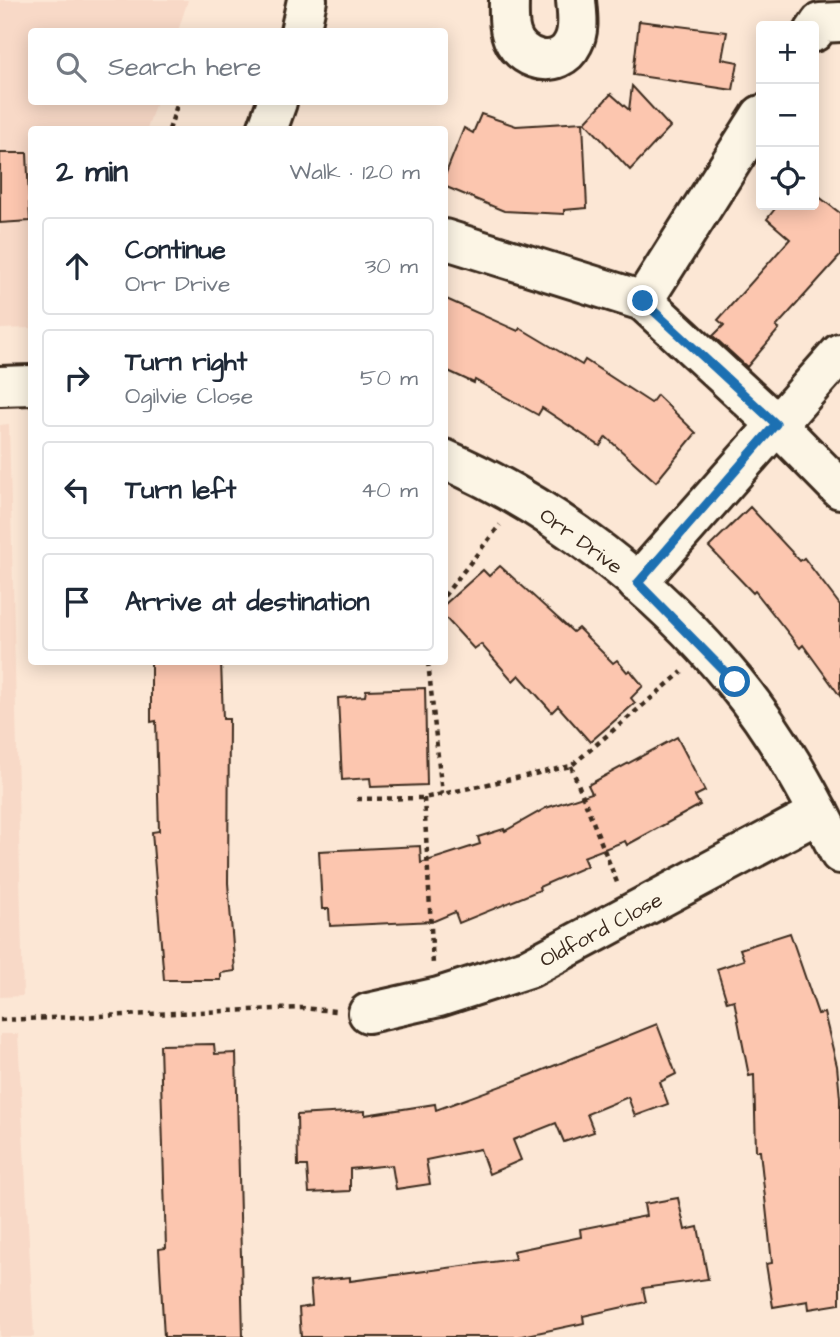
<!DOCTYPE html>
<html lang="en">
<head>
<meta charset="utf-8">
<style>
	:root { --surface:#fff; --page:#f6f6f7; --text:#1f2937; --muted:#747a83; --line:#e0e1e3 }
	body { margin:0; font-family:"Architects Daughter",sans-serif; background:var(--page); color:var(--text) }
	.controls { position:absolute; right:21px; top:21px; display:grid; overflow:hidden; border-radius:7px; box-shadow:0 4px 18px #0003 }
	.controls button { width:63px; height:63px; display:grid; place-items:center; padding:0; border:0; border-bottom:2px solid var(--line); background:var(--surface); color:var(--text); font:35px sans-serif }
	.stop { position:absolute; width:21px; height:21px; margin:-16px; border:5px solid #1f6fb2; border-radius:50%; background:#fff }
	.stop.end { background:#1f6fb2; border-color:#fff; box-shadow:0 2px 7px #0008 }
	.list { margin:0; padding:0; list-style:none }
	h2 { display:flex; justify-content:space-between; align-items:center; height:91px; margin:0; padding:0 28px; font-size:30px }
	h2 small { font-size:23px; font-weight:400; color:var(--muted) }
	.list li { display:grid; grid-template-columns:46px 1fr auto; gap:21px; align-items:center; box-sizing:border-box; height:98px; margin:0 14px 14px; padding:0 14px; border:2px solid var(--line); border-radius:7px }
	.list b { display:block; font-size:26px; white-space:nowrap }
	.list p { margin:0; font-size:23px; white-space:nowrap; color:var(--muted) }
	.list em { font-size:23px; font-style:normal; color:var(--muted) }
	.icon { flex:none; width:38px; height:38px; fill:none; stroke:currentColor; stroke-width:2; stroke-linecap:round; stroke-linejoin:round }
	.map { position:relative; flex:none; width:840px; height:1337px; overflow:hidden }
	.search { position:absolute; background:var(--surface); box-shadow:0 4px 18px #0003; left:28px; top:28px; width:420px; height:77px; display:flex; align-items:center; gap:18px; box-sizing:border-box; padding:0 24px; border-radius:7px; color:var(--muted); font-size:26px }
	.panel { position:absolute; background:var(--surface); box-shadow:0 4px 18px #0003; left:28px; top:126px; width:420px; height:539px; border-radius:7px }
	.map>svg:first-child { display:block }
	.built { fill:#f8d9c7 }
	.building { fill:#fcc6af; stroke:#3b2a1e; stroke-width:2 }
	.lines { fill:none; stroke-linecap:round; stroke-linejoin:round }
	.minor-casing { stroke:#3b2a1e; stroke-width:44 }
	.path { stroke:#3b2a1e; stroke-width:4.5; stroke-dasharray:5 5; stroke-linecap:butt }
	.minor { stroke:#fcf5e5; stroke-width:38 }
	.route { stroke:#1f6fb2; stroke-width:9 }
	.labels { text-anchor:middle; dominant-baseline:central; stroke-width:6; stroke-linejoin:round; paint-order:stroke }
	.street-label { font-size:21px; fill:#3b2a1e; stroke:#fcf5e5 }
</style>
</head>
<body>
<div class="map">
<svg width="840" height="1337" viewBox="0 0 840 1337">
	<rect width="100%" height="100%" fill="#fce7d5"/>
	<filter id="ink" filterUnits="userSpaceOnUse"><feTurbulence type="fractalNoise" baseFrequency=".0143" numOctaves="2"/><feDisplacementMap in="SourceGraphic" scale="14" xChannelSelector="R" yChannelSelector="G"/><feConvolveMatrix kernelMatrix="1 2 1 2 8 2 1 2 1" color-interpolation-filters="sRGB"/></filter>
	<g filter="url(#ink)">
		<!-- built -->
		<g class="built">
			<polygon points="0,0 188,0 178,31 32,32 32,102 156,102 147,129 32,130 31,328 0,329"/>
			<polygon points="9,424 23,996 0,997 0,425"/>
			<polygon points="0,1034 18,1034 34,1337 0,1337"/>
		</g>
		<!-- building -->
		<g class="building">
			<polygon points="639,21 727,32 722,59 738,62 733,90 633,75"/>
			<polygon points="632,86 670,127 630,170 585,122 611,94 629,110"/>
			<polygon points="481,114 516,126 583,122 587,208 564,210 564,214 504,211 444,186 444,178 464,128 473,133"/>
			<polygon points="0,153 27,153 30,221 0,223"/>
			<polygon points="814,193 840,213 840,256 776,327 779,329 747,367 713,336 724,325 718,320 790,239 767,219 778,205 814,205"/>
			<polygon points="444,298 518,331 520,328 582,365 585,360 651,403 657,395 696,433 656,482 606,437 600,446 542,408 538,415 475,380 474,383 444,369"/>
			<polygon points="750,507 800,561 804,558 840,605 840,696 803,645 800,648 755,591 753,593 709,547"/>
			<polygon points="500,566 573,632 578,628 613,663 617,660 627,672 630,670 643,686 631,698 635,703 590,742 558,706 552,712 519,675 513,681 481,644 474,649 444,616 444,605 483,570 489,576"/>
			<polygon points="151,662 221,662 223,719 229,719 228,883 235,971 221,973 221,980 164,980 152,832 159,831 156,721 151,722"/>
			<polygon points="425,688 427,785 371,787 370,778 342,780 338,698 365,696 366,690"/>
			<polygon points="677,737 705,791 695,796 700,805 627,845 625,841 583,857 587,866 539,887 540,890 459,923 455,912 434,921 330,926 329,909 322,909 319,851 420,846 421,863 480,844 478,837 504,829 505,831 546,808 592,793 588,785"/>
			<polygon points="790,933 818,1014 824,1013 837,1066 840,1098 840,1304 809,1309 808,1301 773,1307 766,1264 772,1263 760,1151 756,1151 754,1075 749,1076 734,1000 727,1002 717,969 744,960 740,949"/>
			<polygon points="657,1024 676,1074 660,1082 668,1104 635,1116 628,1097 587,1114 594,1132 564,1142 556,1123 513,1140 521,1160 489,1174 480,1149 426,1160 430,1184 396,1189 392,1165 350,1169 350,1191 309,1193 307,1166 298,1166 297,1115 365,1111 365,1115 435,1104 436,1110 531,1075"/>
			<polygon points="214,1044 215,1054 236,1053 243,1337 164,1337 159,1249 166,1248 160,1045"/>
			<polygon points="678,1198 685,1230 698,1227 708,1279 643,1288 646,1302 583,1316 584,1323 518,1337 301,1337 299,1308 312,1306 310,1281 350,1277 350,1281 515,1259 513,1251 581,1237 580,1229 646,1216 644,1204"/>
		</g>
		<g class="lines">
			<!-- minor casing -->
			<g class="minor-casing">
				<g id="minor">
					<path d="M509,0C509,10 508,23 511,33C518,61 559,72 573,43C580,30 577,14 576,0"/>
					<polyline points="300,32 307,0"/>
					<polyline points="814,32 820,23 840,22"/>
					<polyline points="267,130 277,102"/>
					<polyline points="444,239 643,301 761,115"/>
					<polyline points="643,301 776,424 840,489"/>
					<polyline points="0,386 32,385"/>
					<path d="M444,459C555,507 658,588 734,681C777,733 810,794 840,854"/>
					<polyline points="637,583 840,353"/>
					<polyline points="368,1013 439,997 529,968 819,813"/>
				</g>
			</g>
			<!-- path -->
			<g class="path">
				<polyline points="169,130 178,102"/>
				<polyline points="444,596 500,525"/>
				<polyline points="428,662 442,794"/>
				<polyline points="571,766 618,885"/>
				<polyline points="424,798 433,965"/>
				<polyline points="357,799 424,798 571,766 682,672"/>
				<polyline points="0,1020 301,1008 335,1011"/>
			</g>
			<!-- minor -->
			<use href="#minor" class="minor"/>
		</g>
	</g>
	<g class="lines" filter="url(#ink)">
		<!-- route -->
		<polyline class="route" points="643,301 776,424 638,583 735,682"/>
	</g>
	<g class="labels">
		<!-- street labels -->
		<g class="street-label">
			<text transform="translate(581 541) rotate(36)">Orr Drive</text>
			<text transform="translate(601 930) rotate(-28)">Oldford Close</text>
		</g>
	</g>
</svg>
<div class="controls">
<button>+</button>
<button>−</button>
<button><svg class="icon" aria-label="locate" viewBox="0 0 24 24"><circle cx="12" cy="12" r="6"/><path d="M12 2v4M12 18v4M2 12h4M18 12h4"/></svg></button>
</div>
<div class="stop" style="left:735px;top:682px"></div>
<div class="stop end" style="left:643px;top:301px"></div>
<div class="search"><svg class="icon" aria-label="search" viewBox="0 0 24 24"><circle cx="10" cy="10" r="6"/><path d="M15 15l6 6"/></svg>Search here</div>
<section class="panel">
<h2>2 min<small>Walk · 120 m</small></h2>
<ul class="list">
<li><svg class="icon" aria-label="ahead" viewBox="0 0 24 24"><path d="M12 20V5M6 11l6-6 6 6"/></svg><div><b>Continue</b><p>Orr Drive</p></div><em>30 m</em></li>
<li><svg class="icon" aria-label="right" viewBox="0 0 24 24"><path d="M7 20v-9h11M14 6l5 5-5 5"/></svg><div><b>Turn right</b><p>Ogilvie Close</p></div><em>50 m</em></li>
<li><svg class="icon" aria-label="left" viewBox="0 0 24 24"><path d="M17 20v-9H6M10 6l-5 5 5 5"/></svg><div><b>Turn left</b></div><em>40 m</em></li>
<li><svg class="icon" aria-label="arrive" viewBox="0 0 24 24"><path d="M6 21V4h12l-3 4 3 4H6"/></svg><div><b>Arrive at destination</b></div></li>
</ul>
</section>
</div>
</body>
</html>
